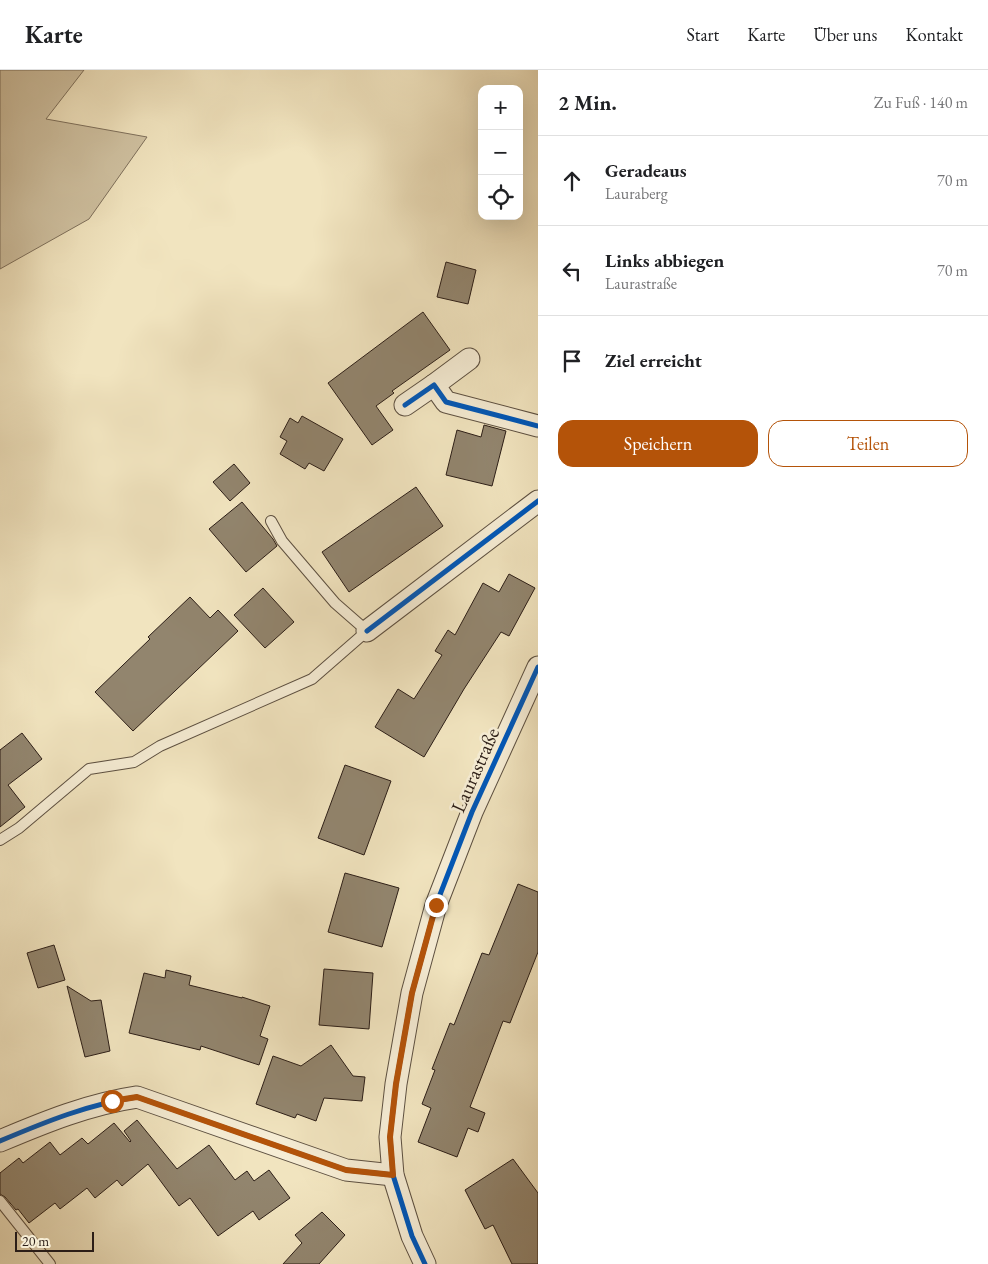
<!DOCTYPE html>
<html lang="de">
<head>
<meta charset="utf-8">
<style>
	:root { --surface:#fff; --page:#f6f6f6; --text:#202124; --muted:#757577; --line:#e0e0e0; --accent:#b45309 }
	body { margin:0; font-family:"EB Garamond",serif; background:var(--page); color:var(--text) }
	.controls { position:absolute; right:15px; top:15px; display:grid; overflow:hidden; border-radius:10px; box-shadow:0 5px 20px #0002 }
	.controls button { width:45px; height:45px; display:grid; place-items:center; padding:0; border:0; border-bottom:1px solid var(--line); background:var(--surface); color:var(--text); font:25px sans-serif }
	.scale { position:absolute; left:15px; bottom:12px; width:79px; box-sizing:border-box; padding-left:5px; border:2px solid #2c1e17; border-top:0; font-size:14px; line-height:18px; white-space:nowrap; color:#2c1e17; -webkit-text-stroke:4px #f6edd5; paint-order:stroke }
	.stop { position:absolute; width:15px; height:15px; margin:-11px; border:4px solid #b45309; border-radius:50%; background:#fff }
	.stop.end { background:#b45309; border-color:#fff; box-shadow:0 1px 5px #0008 }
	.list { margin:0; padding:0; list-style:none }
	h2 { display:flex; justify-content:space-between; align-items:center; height:65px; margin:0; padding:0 20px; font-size:21px }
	h2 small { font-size:16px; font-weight:400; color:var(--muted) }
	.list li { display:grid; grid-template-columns:32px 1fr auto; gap:15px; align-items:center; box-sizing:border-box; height:90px; padding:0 20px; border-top:1px solid var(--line) }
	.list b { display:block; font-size:19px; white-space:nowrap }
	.list p { margin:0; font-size:16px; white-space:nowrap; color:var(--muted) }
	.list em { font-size:16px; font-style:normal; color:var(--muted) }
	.actions { display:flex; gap:10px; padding:15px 20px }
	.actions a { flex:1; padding:11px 0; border:1px solid var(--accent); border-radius:15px; text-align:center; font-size:18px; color:var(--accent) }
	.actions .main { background:var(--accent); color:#fff }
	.icon { flex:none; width:28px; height:28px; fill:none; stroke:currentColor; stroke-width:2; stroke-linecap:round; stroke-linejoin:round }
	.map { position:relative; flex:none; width:538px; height:1194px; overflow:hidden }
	header { display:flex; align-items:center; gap:30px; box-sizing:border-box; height:70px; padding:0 25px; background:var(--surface); border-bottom:1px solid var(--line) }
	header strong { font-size:24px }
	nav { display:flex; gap:28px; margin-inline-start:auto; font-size:18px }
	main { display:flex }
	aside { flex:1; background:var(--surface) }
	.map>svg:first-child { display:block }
	.green { fill:#d0c2a2; stroke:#7e705c }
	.building { fill:#92856e; stroke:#2c1e17 }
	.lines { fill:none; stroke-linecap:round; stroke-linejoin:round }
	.service-casing { stroke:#5d5041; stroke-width:12 }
	.minor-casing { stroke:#5d5041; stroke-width:23 }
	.service { stroke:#f6edd5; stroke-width:10 }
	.minor { stroke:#f6edd5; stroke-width:21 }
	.cycleway-casing { stroke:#f6edd5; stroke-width:8 }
	.cycleway { stroke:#0057b8; stroke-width:5 }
	.route { stroke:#b45309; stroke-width:6 }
	.labels { text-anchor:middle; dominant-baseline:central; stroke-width:5; stroke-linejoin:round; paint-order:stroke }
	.street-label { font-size:20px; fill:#2c1e17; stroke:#f6edd5 }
</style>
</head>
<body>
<header>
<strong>Karte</strong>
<nav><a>Start</a><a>Karte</a><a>Über uns</a><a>Kontakt</a></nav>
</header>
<main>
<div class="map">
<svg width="538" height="1194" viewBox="0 0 538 1194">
	<rect width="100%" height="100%" fill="#f1e4bf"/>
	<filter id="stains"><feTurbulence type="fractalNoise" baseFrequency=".004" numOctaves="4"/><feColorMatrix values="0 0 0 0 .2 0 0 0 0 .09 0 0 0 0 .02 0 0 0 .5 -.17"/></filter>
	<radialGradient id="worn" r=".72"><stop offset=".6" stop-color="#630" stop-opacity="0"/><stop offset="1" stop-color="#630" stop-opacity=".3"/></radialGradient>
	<!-- green -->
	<polygon class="green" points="0,0 84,0 46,49 147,67 89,149 0,199"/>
	<!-- building -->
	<g class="building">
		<polygon points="446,192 476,200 468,234 437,227"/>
		<polygon points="423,242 450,280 392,321 394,323 376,336 393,360 372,375 328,313"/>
		<polygon points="302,346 343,369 324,401 309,393 305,399 280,384 287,371 280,367 290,348 298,353"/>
		<polygon points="484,355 506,361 492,416 446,405 457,360 481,367"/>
		<polygon points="234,394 250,413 230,431 213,412"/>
		<polygon points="416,417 443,456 349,522 322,482"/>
		<polygon points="242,432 273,469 277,476 246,502 209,459"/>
		<polygon points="509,504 535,518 509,566 501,562 464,619 424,687 375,657 398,619 414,629 442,585 435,581 448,560 455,565 483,513 499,522"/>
		<polygon points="263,518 294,552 265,578 234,545"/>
		<polygon points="190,527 210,548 218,540 238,561 133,661 95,622 150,569 148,567"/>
		<polygon points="22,663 42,689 8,715 25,737 0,757 0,680"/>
		<polygon points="345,695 391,711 364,785 318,768"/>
		<polygon points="345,803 399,818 382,877 328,862"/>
		<polygon points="518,814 538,822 538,882 510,953 503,951 470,1037 485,1043 478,1062 468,1058 457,1087 418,1072 431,1038 422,1034 435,1000 432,999 450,953 454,955 482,883 489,885"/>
		<polygon points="54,875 65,910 38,918 27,883"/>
		<polygon points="324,899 373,903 369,959 319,955"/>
		<polygon points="166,900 191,906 189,915 242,928 242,927 270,936 260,966 268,969 259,995 201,976 200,980 129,963 144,903 165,908"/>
		<polygon points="67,916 91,931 101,930 110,981 85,987"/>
		<polygon points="331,975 353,1006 365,1007 362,1031 324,1028 316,1051 297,1044 295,1048 256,1034 273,986 301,996"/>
		<polygon points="137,1050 177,1099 209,1075 235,1110 247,1101 254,1111 269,1100 290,1128 259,1150 253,1141 218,1166 190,1128 179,1136 148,1094 122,1116 117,1110 95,1128 87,1118 60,1139 55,1133 29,1153 18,1139 16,1140 5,1127 0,1124 0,1103 19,1088 23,1093 50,1072 60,1085 82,1068 88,1074 114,1053 130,1072 131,1071 124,1061"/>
		<polygon points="513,1089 538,1123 538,1194 512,1194 493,1155 485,1159 465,1120"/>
		<polygon points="322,1142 345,1165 319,1194 283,1194 302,1173 295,1165"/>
	</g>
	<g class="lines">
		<!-- service casing -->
		<g class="service-casing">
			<g id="service">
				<polyline points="0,770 19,758 89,699 134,692 160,676 312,609 367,561 335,533 282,471 271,451"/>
				<polyline points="0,1131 50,1194"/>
			</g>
		</g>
		<!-- minor casing -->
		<g class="minor-casing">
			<g id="minor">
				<polyline points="434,315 469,289"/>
				<polyline points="405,335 434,315 446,332 538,356"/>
				<polyline points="367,561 538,431"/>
				<path d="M0,1071C45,1052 89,1034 137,1027L346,1100L393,1105"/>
				<polyline points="425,1194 412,1166 393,1105 390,1067 396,1014 412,923 436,835 472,742 538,597"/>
			</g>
		</g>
		<!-- service -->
		<use href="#service" class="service"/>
		<!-- minor -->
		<use href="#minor" class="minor"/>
		<!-- cycleway casing -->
		<g class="cycleway-casing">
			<g id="cycleway">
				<polyline points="405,335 434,315 446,332 538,356"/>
				<polyline points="367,561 538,431"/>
				<path d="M0,1071C45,1052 89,1034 137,1027L346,1100L393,1105"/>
				<polyline points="425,1194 412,1166 393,1105 390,1067 396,1014 412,923 436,835 472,742 538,597"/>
			</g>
		</g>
		<!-- cycleway -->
		<use href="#cycleway" class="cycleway"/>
	</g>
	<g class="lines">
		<!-- route -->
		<polyline class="route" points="112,1031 137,1027 346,1100 393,1105 390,1067 396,1014 412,923 436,835"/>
	</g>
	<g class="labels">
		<!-- street labels -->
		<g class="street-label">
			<text transform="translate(475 700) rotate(-66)">Laurastraße</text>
		</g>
	</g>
	<rect width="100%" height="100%" filter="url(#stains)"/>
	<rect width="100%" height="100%" fill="url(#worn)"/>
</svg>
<div class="controls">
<button>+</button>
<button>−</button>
<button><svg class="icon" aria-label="locate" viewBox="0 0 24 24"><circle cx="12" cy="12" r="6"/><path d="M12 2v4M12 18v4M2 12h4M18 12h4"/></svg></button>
</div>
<div class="scale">20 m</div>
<div class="stop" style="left:112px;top:1031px"></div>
<div class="stop end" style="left:436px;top:835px"></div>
</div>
<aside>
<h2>2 Min.<small>Zu Fuß · 140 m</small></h2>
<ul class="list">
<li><svg class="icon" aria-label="ahead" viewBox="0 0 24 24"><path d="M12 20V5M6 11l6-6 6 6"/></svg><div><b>Geradeaus</b><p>Lauraberg</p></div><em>70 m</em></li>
<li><svg class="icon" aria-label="left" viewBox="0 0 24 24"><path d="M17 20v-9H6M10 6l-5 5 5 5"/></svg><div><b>Links abbiegen</b><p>Laurastraße</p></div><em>70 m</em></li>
<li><svg class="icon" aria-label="arrive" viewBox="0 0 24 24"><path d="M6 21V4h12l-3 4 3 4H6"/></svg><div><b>Ziel erreicht</b></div></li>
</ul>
<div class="actions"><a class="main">Speichern</a><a>Teilen</a></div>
</aside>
</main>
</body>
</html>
